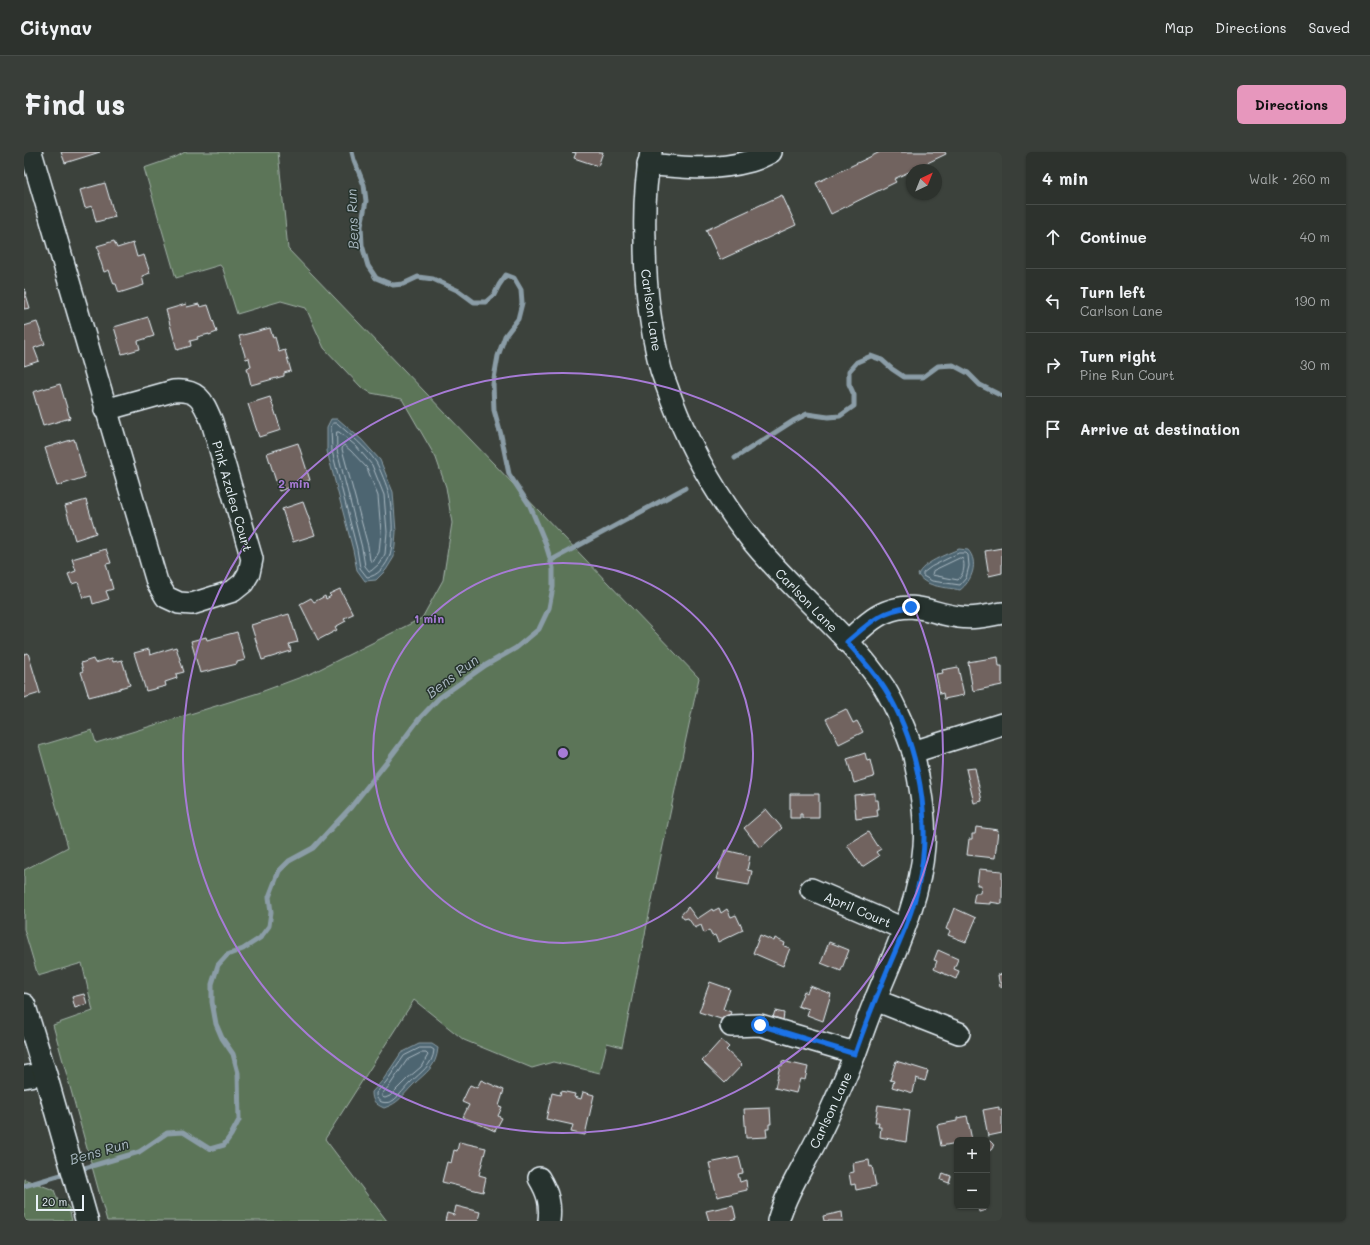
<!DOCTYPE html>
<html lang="en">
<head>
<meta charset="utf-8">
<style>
	:root { --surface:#2d322d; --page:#393e39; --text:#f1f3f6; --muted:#a7aaaa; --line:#484d49; --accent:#e797bd }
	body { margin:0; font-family:Mali,sans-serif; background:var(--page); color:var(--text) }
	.controls { position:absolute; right:12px; bottom:12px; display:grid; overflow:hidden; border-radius:6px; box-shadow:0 1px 3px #0004 }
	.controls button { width:36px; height:36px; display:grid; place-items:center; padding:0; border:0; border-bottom:1px solid var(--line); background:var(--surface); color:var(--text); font:20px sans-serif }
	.compass { position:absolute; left:882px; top:12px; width:36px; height:36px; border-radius:50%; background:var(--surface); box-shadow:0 1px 3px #0004; rotate:43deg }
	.scale { position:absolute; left:12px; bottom:10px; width:48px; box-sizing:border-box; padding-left:4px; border:2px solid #e8f1f8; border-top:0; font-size:11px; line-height:14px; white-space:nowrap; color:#e8f1f8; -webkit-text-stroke:3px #26332d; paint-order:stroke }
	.stop { position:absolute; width:12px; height:12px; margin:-9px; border:3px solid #1a73e8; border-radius:50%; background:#fff }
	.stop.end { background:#1a73e8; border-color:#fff; box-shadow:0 1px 4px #0008 }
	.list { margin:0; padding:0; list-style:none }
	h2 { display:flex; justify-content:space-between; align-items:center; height:52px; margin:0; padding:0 16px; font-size:17px }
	h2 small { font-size:13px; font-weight:400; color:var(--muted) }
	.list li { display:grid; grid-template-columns:26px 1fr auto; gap:12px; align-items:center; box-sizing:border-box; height:64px; padding:0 16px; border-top:1px solid var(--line) }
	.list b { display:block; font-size:15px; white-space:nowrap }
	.list p { margin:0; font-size:13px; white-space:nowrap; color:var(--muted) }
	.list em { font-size:13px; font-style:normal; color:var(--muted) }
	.icon { flex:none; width:22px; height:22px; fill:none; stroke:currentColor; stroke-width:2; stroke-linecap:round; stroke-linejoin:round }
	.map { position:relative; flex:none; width:978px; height:1069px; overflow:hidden; border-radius:6px }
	header { display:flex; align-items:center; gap:24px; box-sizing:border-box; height:56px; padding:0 20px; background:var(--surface); border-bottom:1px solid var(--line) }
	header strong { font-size:19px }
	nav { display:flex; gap:22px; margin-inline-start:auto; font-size:14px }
	.intro { display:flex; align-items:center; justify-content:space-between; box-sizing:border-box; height:96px; padding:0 24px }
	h1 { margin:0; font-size:28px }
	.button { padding:10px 18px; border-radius:6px; background:var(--accent); color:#111; font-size:14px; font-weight:700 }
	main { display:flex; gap:24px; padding:0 24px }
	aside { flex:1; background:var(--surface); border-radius:6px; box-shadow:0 1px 3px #0004 }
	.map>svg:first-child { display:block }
	.green { fill:#5c7459; stroke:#a2b2a8 }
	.water { fill:#4d6571; stroke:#8b9da7 }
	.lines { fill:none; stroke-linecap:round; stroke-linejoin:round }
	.shore { stroke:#aab9c2; stroke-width:1 }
	.stream { stroke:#8b9da7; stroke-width:5 }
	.building { fill:#71645e; stroke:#e8f1f8 }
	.minor-casing { stroke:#e8f1f8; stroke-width:24 }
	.major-casing { stroke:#e8f1f8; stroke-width:25 }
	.minor { stroke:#26332d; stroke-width:21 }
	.major { stroke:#26332d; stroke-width:22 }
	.route { stroke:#1a73e8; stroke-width:5 }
	.ring { fill:none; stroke:#a77bd6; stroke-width:2 }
	.labels { text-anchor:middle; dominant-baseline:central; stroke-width:3; stroke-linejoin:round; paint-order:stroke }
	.street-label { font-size:13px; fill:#e8f1f8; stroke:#26332d }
	.water-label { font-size:14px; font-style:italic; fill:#aab9c2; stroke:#26332d }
	.centre { fill:#a77bd6; stroke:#26332d; stroke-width:2 }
	.ring-label { font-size:12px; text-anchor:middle; font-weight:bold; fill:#a77bd6; stroke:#26332d; stroke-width:3; stroke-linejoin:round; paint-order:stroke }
</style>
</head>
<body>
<header>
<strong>Citynav</strong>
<nav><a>Map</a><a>Directions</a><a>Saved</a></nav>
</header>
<div class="intro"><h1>Find us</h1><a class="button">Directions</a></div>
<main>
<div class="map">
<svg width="978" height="1069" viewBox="0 0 978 1069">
	<rect width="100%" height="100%" fill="#3c423c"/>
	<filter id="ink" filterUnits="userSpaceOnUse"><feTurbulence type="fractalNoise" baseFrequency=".025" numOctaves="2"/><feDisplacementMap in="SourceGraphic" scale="8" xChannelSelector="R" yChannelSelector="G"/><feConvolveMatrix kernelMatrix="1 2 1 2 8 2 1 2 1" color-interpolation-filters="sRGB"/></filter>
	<g filter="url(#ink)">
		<!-- green -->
		<g class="green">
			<polygon points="161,0 254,0 264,97 675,526 638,699 598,895 583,891 576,921 529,910 508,916 440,888 390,848 301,987 363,1069 83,1069 29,873 69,859 58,811 14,824 0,777 0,718 44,695 15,594 68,578 72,591 234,541 288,521 398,466 419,428 428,371 422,335 412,306 378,247 347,241 337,235 300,196 282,156 257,149 213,162 199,117 196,113 152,126 120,16 152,5"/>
			<polygon points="0,1027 30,1038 36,1054 38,1049 45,1056 48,1069 0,1069"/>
		</g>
		<!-- water -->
		<g class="water">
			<polygon points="307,267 314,267 338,288 356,308 369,340 372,380 370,405 362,418 352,428 341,429 333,418 329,398 303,299 303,275"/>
			<path d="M935,397L944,398C955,410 948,429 936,438C923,435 903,436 894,423C898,411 923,402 935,397Z"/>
			<path d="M395,892H408L414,896C412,916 402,920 389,933C378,944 375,951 360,956C351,952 348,949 348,940L359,928L377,901Z"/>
		</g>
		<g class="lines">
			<!-- shore -->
			<g class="shore">
				<path d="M309,271H313C326,283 342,295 352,310C356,317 363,334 365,342C368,356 370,390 366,403C363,413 353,425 343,425L336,416L333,397L308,299L307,276Z"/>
				<polygon points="313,280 315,280 332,294 348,313 360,343 363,380 361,402 355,412 347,419 345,419 341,414 338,396 313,298"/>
				<polygon points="320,293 327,299 343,316 354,344 357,380 355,400 349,410 346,408 344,394 318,297 319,294"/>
				<polygon points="935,401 942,401 944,403 945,414 942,426 936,433 908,429 899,424 899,421 907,415"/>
				<path d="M936,406L939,407C941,414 940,422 934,428L908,423L909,419Z"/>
				<path d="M396,896H407L410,898C409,913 396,921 387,930C381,936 376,943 370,948C363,953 351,951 352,941L362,930L380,904Z"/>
				<polygon points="397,901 402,901 404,903 397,915 384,926 366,944 361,946 358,945 358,942 366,933 383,908"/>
			</g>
			<!-- stream -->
			<g class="stream">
				<polyline points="711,306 769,269 783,262 804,265 816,264 830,254 830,243 825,232 825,219 833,210 847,204 858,208 868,217 880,225 899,225 914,214 929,213 944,221 956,233 978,244"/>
				<polyline points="526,409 661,336"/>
				<polyline points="54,1018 115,1000 143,981 159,980 186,997 200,993 207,983 215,968 214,921 209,902 198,886 192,872 188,850 188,832 194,813 203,803 219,797 236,786 245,774 247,760 245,745 255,719 265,709 289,696 327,655 362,611 395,567 415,546 462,513 492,496 515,477 525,456 529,435 529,416 521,390 506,354 485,322 477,283 470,258 469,232 474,204 481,184 494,167 498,151 497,138 490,126 482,123 475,133 470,143 462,150 450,150 435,139 409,127 394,125 379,132 369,133 352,126 344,114 338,93 337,74 342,49 340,33 330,8 328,0"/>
				<polyline points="0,1034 44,1021"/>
			</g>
		</g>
		<!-- building -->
		<g class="building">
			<polygon points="37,0 76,0 41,11"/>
			<polygon points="548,0 579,0 574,14 550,6 552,1"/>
			<polygon points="856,0 921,0 922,2 870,27 872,30 807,62 792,31"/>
			<polygon points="81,31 91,65 72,70 68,54 61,56 56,38"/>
			<polygon points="758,43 772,73 696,108 682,78"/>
			<polygon points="90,89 93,96 109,91 113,105 120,103 126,121 118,124 120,133 95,141 92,132 90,132 85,118 80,120 74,101 76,101 73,94"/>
			<polygon points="0,136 6,156 0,157"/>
			<polygon points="162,152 163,155 175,152 176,155 184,153 193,180 185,183 185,182 173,185 174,187 166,189 167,194 153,198 142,158"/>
			<polygon points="124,165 130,184 114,189 116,197 98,202 90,175"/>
			<polygon points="13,170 21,192 10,196 15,209 0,214 0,174"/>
			<polygon points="246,176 249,186 251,185 255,200 261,198 267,219 260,221 260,224 227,233 223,216 227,215 225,206 222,207 215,184"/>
			<polygon points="36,232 46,266 19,274 9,240"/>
			<polygon points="246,245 257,278 235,285 224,252"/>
			<polygon points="50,287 61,325 33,334 21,296"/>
			<polygon points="274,291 286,328 255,339 243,301"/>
			<polygon points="62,348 72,381 51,388 41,354"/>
			<polygon points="279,350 291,383 269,390 258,357"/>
			<polygon points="978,396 978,421 965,424 961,399"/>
			<polygon points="82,397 87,411 82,412 89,437 82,439 85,447 69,452 67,444 59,446 54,430 48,432 44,422 52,419 48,407"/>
			<polygon points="316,437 329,462 320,466 322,469 311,475 313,478 294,488 276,452 287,446 290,450 301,444 302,447 307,444 305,442"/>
			<polygon points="265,462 274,490 265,492 267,499 238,508 227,473"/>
			<polygon points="213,480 221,508 213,510 213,512 176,521 167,489 182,485 183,488"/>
			<polygon points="152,495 160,520 152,522 153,526 141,530 142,534 122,539 110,501 125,497 126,503"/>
			<polygon points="4,501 16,541 0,546 0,502"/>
			<polygon points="974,505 975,514 978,514 978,533 949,539 944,510"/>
			<polygon points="88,506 89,510 98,508 106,533 96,536 96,537 65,545 57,520 59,519 57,511 69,507 71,511"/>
			<polygon points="934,515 940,543 920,547 919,541 916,542 912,522 919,521 918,518"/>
			<polygon points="822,557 829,571 833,569 839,580 815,592 802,567"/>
			<polygon points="841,601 843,609 846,608 850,625 830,631 823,607"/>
			<polygon points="951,616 958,649 950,651 942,617"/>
			<polygon points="851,641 851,648 854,648 855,657 853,657 854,664 832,667 830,643"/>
			<polygon points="766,642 795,642 795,666 778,666 778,662 776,662 776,666 766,666"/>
			<polygon points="742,657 758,676 736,696 720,676"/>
			<polygon points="952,675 974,678 971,706 943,703 945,687 948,687 948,682 951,682"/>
			<polygon points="844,680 853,694 854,693 857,697 852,700 855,704 838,715 823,693"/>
			<polygon points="701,698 726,704 723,718 728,719 725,733 692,727"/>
			<polygon points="955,717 978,719 978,752 966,750 966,752 949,751 951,741 956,741 957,733 953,733"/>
			<polygon points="664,755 673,767 688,757 689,759 695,756 697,761 703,757 707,765 712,763 719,778 694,790 691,783 688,784 685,778 680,781 677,773 671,776 664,766 660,767 657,763"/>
			<polygon points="930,756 952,766 950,769 951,769 942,790 924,783 926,779 922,777"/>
			<polygon points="736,783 750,789 751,786 761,791 760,794 766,796 759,814 729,801"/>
			<polygon points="805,790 825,798 817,819 797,811"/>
			<polygon points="914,798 934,807 930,817 935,819 932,827 910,817 913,809 910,808"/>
			<polygon points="978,822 978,835 976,835 974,823"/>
			<polygon points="686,830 706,837 699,857 707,860 703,869 675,860"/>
			<polygon points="786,834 807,842 799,869 783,863 785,857 779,855 779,856 774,854 780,839 783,841"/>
			<polygon points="60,842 63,852 51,856 48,845"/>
			<polygon points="751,859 760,861 759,868 749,865"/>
			<polygon points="697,888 705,895 702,898 718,913 701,931 678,909"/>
			<polygon points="758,909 784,915 781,928 776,927 772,941 751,936 756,913 758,914"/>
			<polygon points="872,909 904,919 901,929 892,926 889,941 868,935 870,929 866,928"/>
			<polygon points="457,928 480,938 475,954 478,955 474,964 478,966 471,979 439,965 445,953 438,950 446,933 453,936"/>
			<polygon points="537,939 551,942 550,945 557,947 559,940 570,943 561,983 547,980 549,973 522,967 528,941 536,943"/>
			<polygon points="854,953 886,958 882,990 856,985 857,975 854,975 855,970 851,970"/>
			<polygon points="975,955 975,958 978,958 978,981 964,984 959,958"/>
			<polygon points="746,956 747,972 745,972 745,977 742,977 743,985 722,986 720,957"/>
			<polygon points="943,964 948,988 933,988 933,991 917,994 913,973 933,969 933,966"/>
			<polygon points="966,989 969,992 970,995 968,998 964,999 963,998 963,990"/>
			<polygon points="435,990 462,996 455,1023 462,1025 459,1040 418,1030 423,1010 427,1011 430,998 433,999"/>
			<polygon points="715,1005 719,1021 714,1022 716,1030 722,1028 723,1038 693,1045 685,1011"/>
			<polygon points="845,1008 846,1015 848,1014 852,1034 832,1038 831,1032 827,1033 825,1021 830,1020 829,1011"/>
			<polygon points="919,1021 927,1024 925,1031 917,1028"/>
			<polygon points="709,1053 712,1066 708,1068 708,1069 685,1069 682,1059"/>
			<polygon points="432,1054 456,1060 454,1068 456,1069 421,1069 423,1061 430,1063"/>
			<polygon points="954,1054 961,1054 962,1058 955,1060"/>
			<polygon points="818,1060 819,1069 800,1069 799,1064"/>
		</g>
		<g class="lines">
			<!-- minor casing -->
			<g class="minor-casing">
				<g id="minor">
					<path d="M7,0L133,430L142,445L155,451L168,452L209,439L219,431L225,421L228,407L188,270C179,249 175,237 149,239L81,258"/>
					<path d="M627,0C621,29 620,59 621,89C621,132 626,176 637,218C640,227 644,237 647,246C666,296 692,343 725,385C766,438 823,479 860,535C871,553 883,581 889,600C891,608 892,616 894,624C898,647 902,671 900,694C896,748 872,797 852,846C844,865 838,883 831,902C820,929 808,957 795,983C781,1012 763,1038 754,1069"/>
					<path d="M624,12C661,16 691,19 727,9C734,7 741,3 747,0"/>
					<path d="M823,490C835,479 847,466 862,460C891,448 908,462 935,465C950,467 963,464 978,461"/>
					<polyline points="889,600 978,572"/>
					<polyline points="787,737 880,777"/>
					<polyline points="851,848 935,881"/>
					<polyline points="707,874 736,873 831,901"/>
					<polyline points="0,925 21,921"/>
					<path d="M515,1026C524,1041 527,1052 525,1069"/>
				</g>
			</g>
			<!-- major casing -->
			<g class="major-casing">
				<polyline id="major" points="0,853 21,921 63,1069"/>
			</g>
			<!-- minor -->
			<use href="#minor" class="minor"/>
			<!-- major -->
			<use href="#major" class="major"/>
		</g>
	</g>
	<g class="lines" filter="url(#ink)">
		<!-- route -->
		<path class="route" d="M736,873L831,902C841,872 853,843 865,814C876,788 888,762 894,735C909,672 895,591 861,537C850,520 836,505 823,490C845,471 857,458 887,455"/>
	</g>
	<!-- distance rings -->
	<g class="ring">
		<circle cx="539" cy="601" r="190"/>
		<circle cx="539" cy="601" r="380"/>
	</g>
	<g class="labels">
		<!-- street labels -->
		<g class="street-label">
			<text transform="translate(628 158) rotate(82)">Carlson Lane</text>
			<text transform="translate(209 344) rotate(74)">Pink Azalea Court</text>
			<text transform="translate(783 448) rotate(46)">Carlson Lane</text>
			<text transform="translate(834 757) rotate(23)">April Court</text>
			<text transform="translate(806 958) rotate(-65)">Carlson Lane</text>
		</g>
		<!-- water labels -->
		<g class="water-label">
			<text transform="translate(328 67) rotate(-92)">Bens Run</text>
			<text transform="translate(428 524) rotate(-37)">Bens Run</text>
			<text transform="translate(75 999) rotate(-16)">Bens Run</text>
		</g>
	</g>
	<circle cx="539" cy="601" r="6" class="centre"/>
	<g class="ring-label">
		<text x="270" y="336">2 min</text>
		<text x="405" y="471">1 min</text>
	</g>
</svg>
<div class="controls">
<button>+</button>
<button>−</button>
</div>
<svg class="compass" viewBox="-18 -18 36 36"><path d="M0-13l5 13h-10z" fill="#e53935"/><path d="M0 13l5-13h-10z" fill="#a7aaaa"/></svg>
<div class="scale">20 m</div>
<div class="stop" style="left:736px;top:873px"></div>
<div class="stop end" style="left:887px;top:455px"></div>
</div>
<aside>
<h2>4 min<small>Walk · 260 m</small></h2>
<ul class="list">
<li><svg class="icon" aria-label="ahead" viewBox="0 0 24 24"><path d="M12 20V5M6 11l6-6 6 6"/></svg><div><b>Continue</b></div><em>40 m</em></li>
<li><svg class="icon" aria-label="left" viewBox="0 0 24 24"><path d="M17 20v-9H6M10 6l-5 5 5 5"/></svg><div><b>Turn left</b><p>Carlson Lane</p></div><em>190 m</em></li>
<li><svg class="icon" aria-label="right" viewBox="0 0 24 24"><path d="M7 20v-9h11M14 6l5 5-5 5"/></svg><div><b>Turn right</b><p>Pine Run Court</p></div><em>30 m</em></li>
<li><svg class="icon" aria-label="arrive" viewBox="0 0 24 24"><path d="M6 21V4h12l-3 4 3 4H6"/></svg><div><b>Arrive at destination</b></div></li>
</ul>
</aside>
</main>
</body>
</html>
